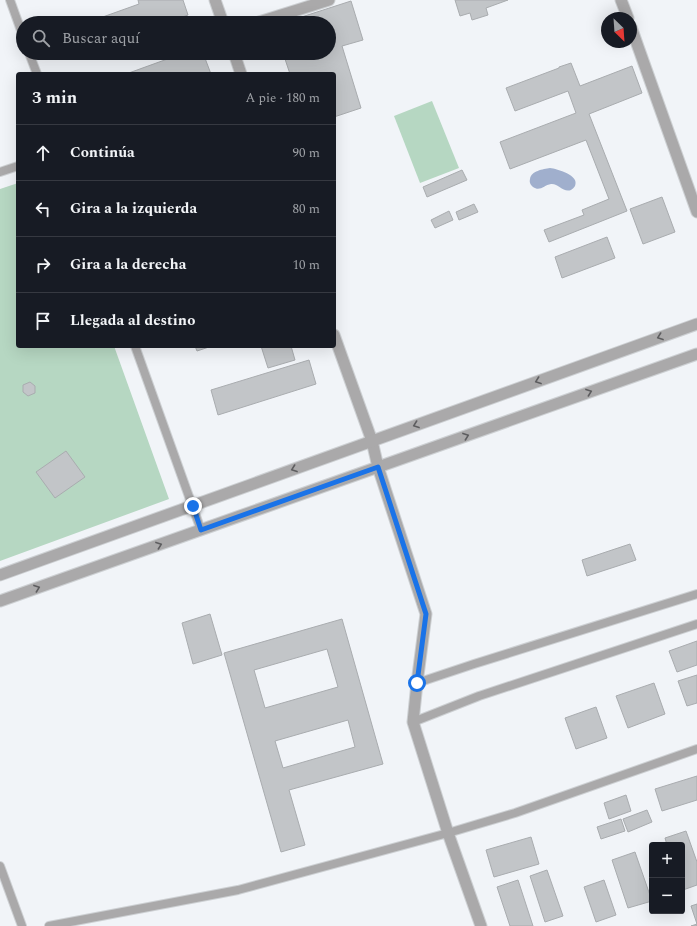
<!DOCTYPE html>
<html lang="es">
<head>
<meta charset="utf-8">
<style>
	:root { --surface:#171b24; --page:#242831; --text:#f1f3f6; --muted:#9ea1a6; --line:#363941 }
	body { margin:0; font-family:Spectral,serif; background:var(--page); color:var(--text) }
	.controls { position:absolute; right:12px; bottom:12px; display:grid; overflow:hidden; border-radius:4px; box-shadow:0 4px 16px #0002 }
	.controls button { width:36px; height:36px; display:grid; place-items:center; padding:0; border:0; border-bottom:1px solid var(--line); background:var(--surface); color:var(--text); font:20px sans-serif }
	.compass { position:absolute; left:601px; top:12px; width:36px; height:36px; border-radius:50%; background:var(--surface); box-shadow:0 4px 16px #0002; rotate:155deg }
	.stop { position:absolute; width:12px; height:12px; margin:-9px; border:3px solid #1a73e8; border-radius:50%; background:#fff }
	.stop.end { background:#1a73e8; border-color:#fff; box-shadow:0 1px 4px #0008 }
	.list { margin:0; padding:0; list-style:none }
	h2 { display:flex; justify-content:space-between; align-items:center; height:52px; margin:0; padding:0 16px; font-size:17px }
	h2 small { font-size:13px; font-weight:400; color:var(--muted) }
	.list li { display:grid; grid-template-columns:26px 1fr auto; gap:12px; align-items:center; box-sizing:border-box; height:56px; padding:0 16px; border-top:1px solid var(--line) }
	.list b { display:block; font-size:15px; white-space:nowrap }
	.list em { font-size:13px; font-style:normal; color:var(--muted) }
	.icon { flex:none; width:22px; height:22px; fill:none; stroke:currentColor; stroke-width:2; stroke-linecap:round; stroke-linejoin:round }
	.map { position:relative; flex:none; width:697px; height:926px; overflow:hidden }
	.search { position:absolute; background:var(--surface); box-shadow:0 4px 16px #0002; left:16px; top:16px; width:320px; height:44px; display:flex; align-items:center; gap:10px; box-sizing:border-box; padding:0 14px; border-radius:22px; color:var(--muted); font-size:15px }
	.panel { position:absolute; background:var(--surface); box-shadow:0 4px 16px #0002; left:16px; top:72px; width:320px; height:276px; border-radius:4px }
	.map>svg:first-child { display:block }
	.green { fill:#b6d7c2 }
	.water { fill:#a0afcd }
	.building { fill:#c2c5c8; stroke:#a9acaf; fill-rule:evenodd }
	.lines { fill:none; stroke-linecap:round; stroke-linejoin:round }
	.service-casing { stroke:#cdd0d3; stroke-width:10 }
	.minor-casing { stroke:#cdd0d3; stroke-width:13 }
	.service { stroke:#aaa9aa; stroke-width:8 }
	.minor { stroke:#aaa9aa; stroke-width:11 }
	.oneway { stroke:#5d5d5f }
	.route { stroke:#1a73e8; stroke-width:5 }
</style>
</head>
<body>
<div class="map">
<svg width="697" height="926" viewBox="0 0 697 926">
	<rect width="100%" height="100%" fill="#f1f4f8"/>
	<!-- green -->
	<g class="green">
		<polygon points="432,101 459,168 420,183 394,116"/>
		<polygon points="18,183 18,346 114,346 169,499 0,561 0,189"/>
	</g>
	<!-- water -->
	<path class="water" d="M550,168C557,169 580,175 575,186C574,188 572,189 571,190C563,193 558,183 551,184C544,185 540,192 533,187C531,185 529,183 530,179C531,171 543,169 550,168Z"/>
	<!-- building -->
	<g class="building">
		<polygon points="138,0 183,0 188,15 166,23 86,23 139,4"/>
		<polygon points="455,0 508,0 486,8 488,15 472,20 470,13 460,16"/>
		<polygon points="351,1 363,40 342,46 361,108 334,117 334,74 290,74 284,56 287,55 286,53 329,53 329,23 283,23"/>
		<polygon points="184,53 203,53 211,74 126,74"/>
		<polygon points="571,63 580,86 632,66 642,93 589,114 627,211 549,242 544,230 584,215 582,210 609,199 586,140 510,169 500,142 576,113 568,91 515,111 506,88 559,68 559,67"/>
		<polygon points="462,170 467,180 427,197 423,187"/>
		<polygon points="662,197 675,232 643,244 630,209"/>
		<polygon points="474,204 478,212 459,220 456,212"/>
		<polygon points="449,211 453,220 435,228 431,220"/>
		<polygon points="607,237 615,258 562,278 555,257"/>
		<polygon points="195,346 212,346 197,351"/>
		<polygon points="261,346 291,346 295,360 268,368"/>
		<polygon points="309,360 316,384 218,415 211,390"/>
		<polygon points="30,382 35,386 35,393 28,396 23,392 23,385"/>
		<polygon points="66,451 85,477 55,498 36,472"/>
		<polygon points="630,544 636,560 587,576 582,560"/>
		<polygon points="210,614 222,655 193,664 182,623"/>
		<path d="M342,619L383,764L289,790L305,845L281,852L224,653ZM327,649L338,687L265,708L254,670ZM348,720L355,747L283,768L275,741Z"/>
		<polygon points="697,641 697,665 677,672 669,651"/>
		<polygon points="697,675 697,703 687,706 678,681"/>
		<polygon points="654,683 665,714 628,728 616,696"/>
		<polygon points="596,707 607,738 576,749 565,718"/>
		<polygon points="697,776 697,800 662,811 655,789"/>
		<polygon points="626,795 631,811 609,819 604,803"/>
		<polygon points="647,810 652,822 628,832 623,819"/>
		<polygon points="621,819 625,831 601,839 597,827"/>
		<polygon points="686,831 697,862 697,885 683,890 682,845 667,845 665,838"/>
		<polygon points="531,837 539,864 494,877 486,850"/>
		<polygon points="635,852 652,901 628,908 612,860"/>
		<polygon points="547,870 563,916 545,922 530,876"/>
		<polygon points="518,880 533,926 510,926 497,887"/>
		<polygon points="604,880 616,915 596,922 584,887"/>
		<polygon points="697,904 697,926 691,926 697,924 691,906"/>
	</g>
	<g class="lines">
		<!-- service casing -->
		<g class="service-casing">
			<g id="service">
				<polyline points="10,0 23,36"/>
				<polyline points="29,53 37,74"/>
				<polyline points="0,172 18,166"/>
				<polyline points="135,346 201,530"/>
				<polyline points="417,683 474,664 697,594"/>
				<polyline points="413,722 479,696 697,624"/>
				<polyline points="0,866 22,926"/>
				<polyline points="49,926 238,890 448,833 515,813 697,749"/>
			</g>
		</g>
		<!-- minor casing -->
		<g class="minor-casing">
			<g id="minor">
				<polyline points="215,0 223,23"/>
				<polyline points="621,0 628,18"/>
				<polyline points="256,23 329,0"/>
				<polyline points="631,27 697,212"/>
				<polyline points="234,53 241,74"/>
				<polyline points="334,335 372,441 378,467 426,614 417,683 413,722 448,833 481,926"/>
				<polyline points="0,575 697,324"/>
				<polyline points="0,601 697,354"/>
			</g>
		</g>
		<!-- service -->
		<use href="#service" class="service"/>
		<!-- minor -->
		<use href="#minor" class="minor"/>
	</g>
	<!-- one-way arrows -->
	<defs><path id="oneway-chevron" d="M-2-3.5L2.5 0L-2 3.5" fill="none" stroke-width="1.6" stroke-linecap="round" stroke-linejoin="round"/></defs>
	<g class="oneway">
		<use href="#oneway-chevron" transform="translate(660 337) rotate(160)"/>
		<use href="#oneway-chevron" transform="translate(538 381) rotate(160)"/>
		<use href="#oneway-chevron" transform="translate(589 392) rotate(-20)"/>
		<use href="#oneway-chevron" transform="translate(416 425) rotate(160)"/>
		<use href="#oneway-chevron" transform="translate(466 436) rotate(-20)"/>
		<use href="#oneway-chevron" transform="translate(294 469) rotate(160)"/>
		<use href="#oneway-chevron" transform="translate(159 545) rotate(-20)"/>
		<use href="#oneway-chevron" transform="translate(37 588) rotate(-20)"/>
	</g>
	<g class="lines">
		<!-- route -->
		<polyline class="route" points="193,506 201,530 378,467 426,614 417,683"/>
	</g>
</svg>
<div class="controls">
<button>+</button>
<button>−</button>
</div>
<svg class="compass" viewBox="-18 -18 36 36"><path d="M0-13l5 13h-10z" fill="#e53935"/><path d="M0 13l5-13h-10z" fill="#9ea1a6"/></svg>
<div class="stop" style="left:417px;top:683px"></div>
<div class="stop end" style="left:193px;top:506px"></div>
<div class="search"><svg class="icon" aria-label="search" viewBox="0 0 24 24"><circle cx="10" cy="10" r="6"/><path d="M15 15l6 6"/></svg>Buscar aquí</div>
<section class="panel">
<h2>3 min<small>A pie · 180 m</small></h2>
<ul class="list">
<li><svg class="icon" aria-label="ahead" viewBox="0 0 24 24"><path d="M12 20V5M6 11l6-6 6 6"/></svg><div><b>Continúa</b></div><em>90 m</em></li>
<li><svg class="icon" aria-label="left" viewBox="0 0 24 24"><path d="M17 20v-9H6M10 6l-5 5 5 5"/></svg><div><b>Gira a la izquierda</b></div><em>80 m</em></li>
<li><svg class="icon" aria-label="right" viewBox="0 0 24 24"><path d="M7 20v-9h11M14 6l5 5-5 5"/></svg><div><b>Gira a la derecha</b></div><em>10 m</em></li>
<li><svg class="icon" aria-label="arrive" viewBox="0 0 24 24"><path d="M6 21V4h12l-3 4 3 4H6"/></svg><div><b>Llegada al destino</b></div></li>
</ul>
</section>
</div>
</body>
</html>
